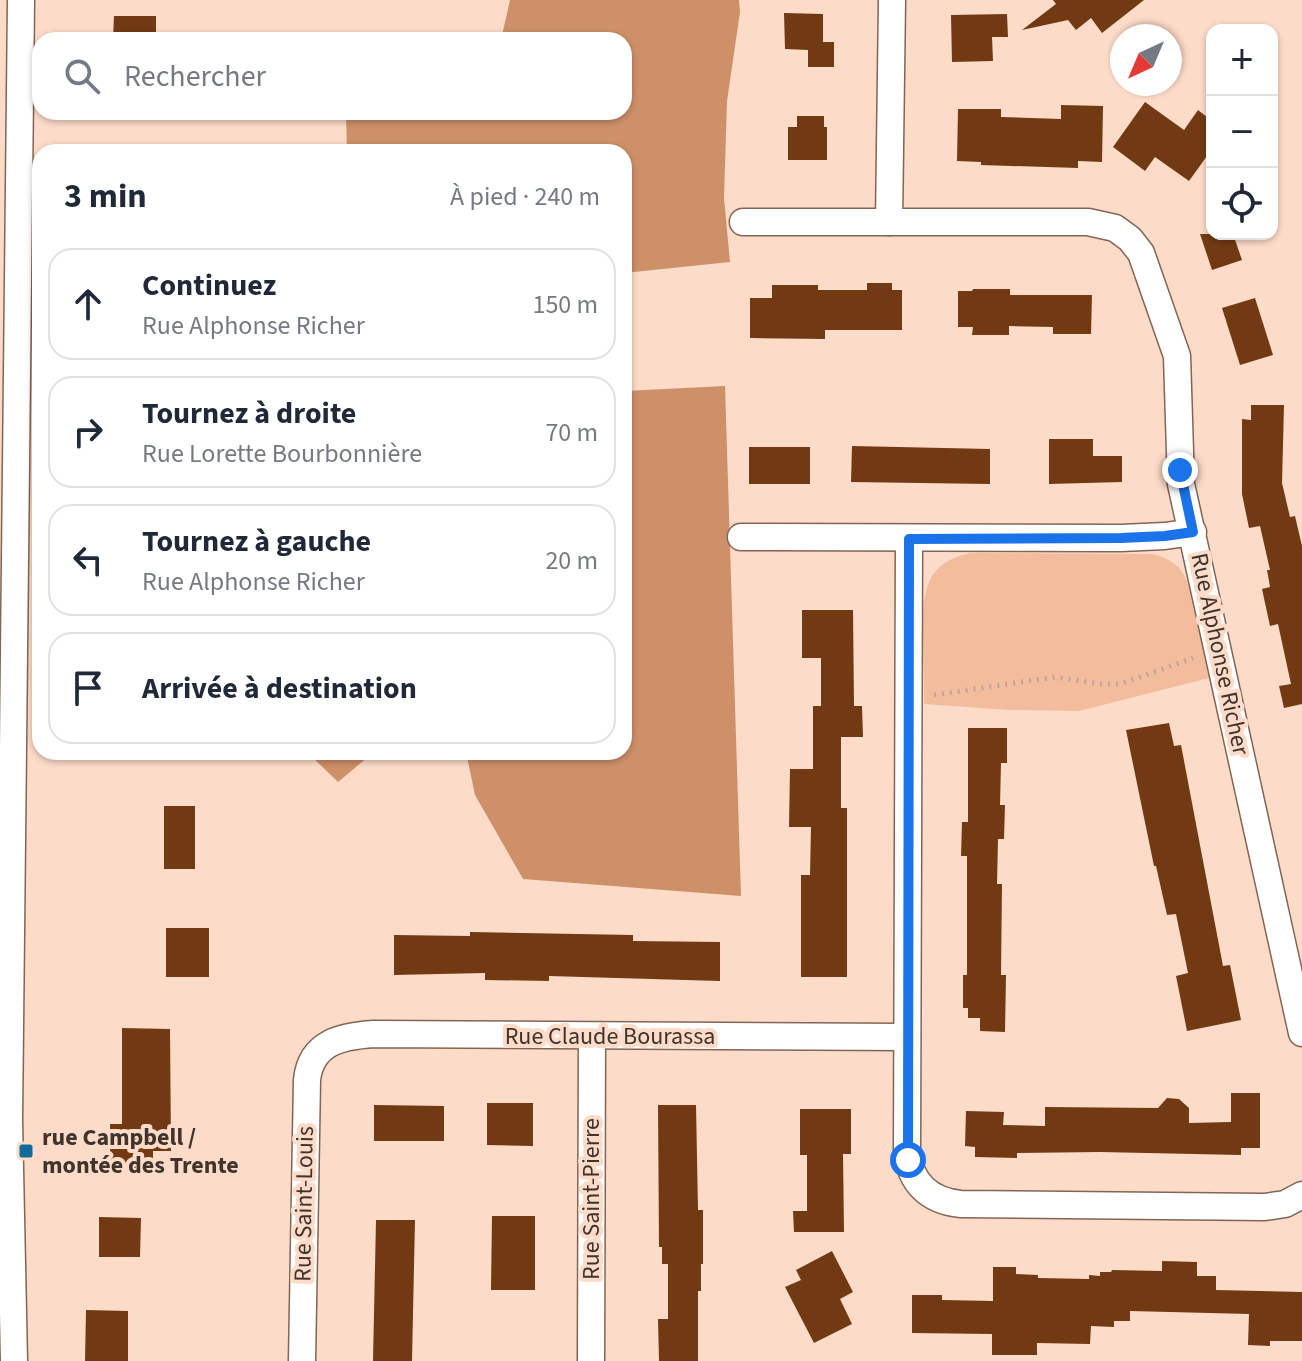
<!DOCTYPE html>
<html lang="fr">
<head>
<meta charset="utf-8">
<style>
	:root { --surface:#fff; --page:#f2f2f3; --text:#1f2937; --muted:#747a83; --line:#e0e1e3 }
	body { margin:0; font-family:"Source Sans 3",sans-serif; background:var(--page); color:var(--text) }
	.controls { position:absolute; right:24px; top:24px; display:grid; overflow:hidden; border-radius:16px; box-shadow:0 2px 6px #0004 }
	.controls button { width:72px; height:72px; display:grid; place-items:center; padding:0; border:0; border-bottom:2px solid var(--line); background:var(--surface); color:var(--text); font:40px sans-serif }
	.compass { position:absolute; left:1110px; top:24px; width:72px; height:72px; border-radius:50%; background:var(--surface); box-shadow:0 2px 6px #0004; rotate:224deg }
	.stop { position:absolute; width:24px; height:24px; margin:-18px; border:6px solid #1a73e8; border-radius:50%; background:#fff }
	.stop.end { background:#1a73e8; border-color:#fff; box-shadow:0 2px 8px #0008 }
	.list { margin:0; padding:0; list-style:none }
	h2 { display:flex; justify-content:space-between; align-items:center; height:104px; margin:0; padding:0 32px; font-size:34px }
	h2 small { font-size:26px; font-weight:400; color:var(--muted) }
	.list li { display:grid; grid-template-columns:52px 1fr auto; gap:24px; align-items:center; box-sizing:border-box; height:112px; margin:0 16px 16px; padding:0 16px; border:2px solid var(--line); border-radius:24px }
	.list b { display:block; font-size:30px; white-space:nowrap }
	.list p { margin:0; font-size:26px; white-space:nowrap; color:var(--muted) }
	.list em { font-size:26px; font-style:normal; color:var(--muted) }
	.icon { flex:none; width:44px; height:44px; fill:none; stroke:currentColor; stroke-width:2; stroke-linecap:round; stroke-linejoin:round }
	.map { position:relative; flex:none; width:1302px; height:1361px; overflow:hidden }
	.search { position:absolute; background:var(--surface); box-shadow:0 2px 6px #0004; left:32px; top:32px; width:600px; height:88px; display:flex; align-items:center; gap:20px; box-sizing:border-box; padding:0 28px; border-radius:24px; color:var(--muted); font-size:30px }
	.panel { position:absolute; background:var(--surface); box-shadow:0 2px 6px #0004; left:32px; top:144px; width:600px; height:616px; border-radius:24px }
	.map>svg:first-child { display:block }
	.green { fill:#f3bc9c }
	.forest { fill:#ce9069 }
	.building { fill:#713a12 }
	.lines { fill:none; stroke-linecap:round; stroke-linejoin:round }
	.street-casing { stroke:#826554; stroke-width:29 }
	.path { stroke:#c1a697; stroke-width:5; stroke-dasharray:2 6; stroke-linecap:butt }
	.street { stroke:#fff; stroke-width:26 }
	.route { stroke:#1a73e8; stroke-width:10 }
	.poi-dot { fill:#126a9a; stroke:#fcdbc8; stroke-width:3 }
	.labels { text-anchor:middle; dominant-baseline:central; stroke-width:8; stroke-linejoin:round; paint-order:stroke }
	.street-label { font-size:24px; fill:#40332c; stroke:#fcdbc8 }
	.poi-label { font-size:24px; font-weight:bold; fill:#40332c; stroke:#fcdbc8; text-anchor:start }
</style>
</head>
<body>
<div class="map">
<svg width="1302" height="1361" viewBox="0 0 1302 1361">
	<rect width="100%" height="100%" fill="#fcdbc8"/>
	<!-- green -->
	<path class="green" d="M970,553L1151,554C1162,556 1171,560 1179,568C1195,585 1204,653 1209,678L1079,711L1009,710L924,704C924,683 924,662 923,641C923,599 920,564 970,553Z"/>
	<!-- forest -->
	<g class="forest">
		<polygon points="510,0 739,0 740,12 727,101 724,198 730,262 624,273 624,152 347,152 346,112 624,112 624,40 501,40"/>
		<polygon points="725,386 741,896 523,879 475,795 466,752 624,752 624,391"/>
		<polygon points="307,752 374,752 338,782"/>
	</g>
	<!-- building -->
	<g class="building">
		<polygon points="1053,0 1144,0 1102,33 1091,18 1076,30 1068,20 1022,30 1056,4"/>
		<polygon points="784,13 823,14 823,42 834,42 834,67 808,67 808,50 785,49"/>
		<polygon points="1007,14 1008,37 992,37 993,61 952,62 951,15"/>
		<polygon points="114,16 156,16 156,40 113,40"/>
		<polygon points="1145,102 1184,130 1198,110 1212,121 1212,149 1189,181 1155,157 1145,171 1113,147"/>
		<polygon points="1061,105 1103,106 1102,162 1078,161 1078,168 981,165 981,162 957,161 958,109 1001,109 1001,117 1061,119"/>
		<polygon points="797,116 824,116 824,127 827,127 827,160 788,160 788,127 797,127"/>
		<polygon points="1200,234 1233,234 1242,260 1212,270"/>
		<polygon points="867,283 892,283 892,290 902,290 902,330 825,330 825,339 750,338 750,298 772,298 772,285 818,285 818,290 867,290"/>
		<polygon points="973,289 1010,289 1010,295 1092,295 1091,334 1053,334 1053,327 1009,326 1009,335 972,335 973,327 958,327 958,291 972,291"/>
		<polygon points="1255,298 1273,355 1240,365 1222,308"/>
		<polygon points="1251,405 1284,405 1282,483 1290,517 1295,516 1302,546 1302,704 1284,708 1279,686 1291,684 1278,624 1270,626 1262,589 1270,587 1267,570 1270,570 1260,526 1249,528 1242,494 1242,419 1251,420"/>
		<polygon points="1049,439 1093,439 1093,456 1122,456 1122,482 1049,484"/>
		<polygon points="852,446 990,449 990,484 851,482"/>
		<rect x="749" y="447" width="61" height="37"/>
		<polygon points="802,610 853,610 854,706 862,706 863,737 841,737 841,808 847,808 847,977 801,977 801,875 810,875 811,827 789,827 790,769 813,769 813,706 821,706 821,658 802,658"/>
		<polygon points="1169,723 1174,746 1181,745 1223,966 1230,965 1241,1020 1187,1031 1176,976 1188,973 1176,914 1167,915 1156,866 1154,866 1126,730"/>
		<polygon points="968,728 1007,728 1007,763 1001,763 1000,805 1005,805 1004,839 998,839 997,884 1002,884 1001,975 1006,975 1005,1032 980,1031 980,1018 968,1018 968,1008 963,1008 963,975 967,975 967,856 961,856 962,822 968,822"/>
		<rect x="164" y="806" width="31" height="63"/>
		<rect x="166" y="928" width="43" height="49"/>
		<polygon points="470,932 633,935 633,941 720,942 720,981 549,976 549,981 485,980 485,973 394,975 394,935 470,936"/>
		<polygon points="122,1028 170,1029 171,1151 153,1151 153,1170 110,1169 110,1124 122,1124"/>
		<polygon points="1231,1093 1260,1093 1260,1148 1241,1148 1241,1155 1100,1152 1017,1153 1017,1158 975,1157 975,1147 965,1146 966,1111 1004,1112 1003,1125 1045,1126 1045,1107 1158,1108 1167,1098 1179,1099 1189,1108 1189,1123 1231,1122"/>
		<polygon points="487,1103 533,1103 533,1146 487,1145"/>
		<polygon points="374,1105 444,1106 444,1141 374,1141"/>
		<polygon points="658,1105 696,1105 698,1210 703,1210 703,1264 701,1264 701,1291 698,1291 698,1361 659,1361 658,1319 668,1319 668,1264 662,1264 662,1247 659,1247"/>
		<polygon points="800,1109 851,1109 851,1154 843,1154 844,1232 794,1232 793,1211 807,1211 807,1155 800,1155"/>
		<polygon points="492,1216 535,1216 535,1290 491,1290"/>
		<polygon points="99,1217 141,1218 140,1257 99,1257"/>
		<polygon points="376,1220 415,1220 412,1361 373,1361"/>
		<polygon points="832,1251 853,1292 840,1299 852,1324 814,1343 785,1287 801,1280 796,1270"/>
		<polygon points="1162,1261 1197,1262 1197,1276 1216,1276 1216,1290 1302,1292 1302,1341 1270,1341 1270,1346 1248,1345 1249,1314 1130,1311 1130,1321 1114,1321 1114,1327 1091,1326 1090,1344 1037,1343 1037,1355 992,1355 992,1334 912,1333 912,1295 942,1295 942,1300 993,1301 993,1267 1016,1267 1016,1274 1038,1275 1038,1278 1089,1279 1089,1275 1100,1276 1100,1272 1111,1272 1112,1270 1162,1271"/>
		<polygon points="86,1310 128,1311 128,1361 85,1361"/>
	</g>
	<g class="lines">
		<!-- street casing -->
		<g class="street-casing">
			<g id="street">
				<polyline points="743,222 1088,222 1115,228 1130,239 1141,253 1177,356 1181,484 1302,1033"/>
				<polyline points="889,222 892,0"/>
				<polyline points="741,537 1121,538 1165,536 1193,532"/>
				<path d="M909,539L907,1151C910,1183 929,1201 961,1204L1265,1207L1285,1204L1302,1195"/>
				<polyline points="14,1361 9,1120 21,0"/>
				<path d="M302,1361L307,1080C311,1042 342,1036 374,1034L907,1037"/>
				<polyline points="591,1361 592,1036"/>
			</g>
		</g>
		<!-- path -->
		<polyline class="path" points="934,695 1055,677 1101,684 1120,684 1193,658"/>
		<!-- street -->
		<use href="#street" class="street"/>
	</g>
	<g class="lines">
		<!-- route -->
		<polyline class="route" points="908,1160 909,539 1121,538 1165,536 1193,532 1180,470"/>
	</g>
	<!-- markers -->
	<rect class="poi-dot" x="18" y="1143" width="16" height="16" rx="4"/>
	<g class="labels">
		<!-- street labels -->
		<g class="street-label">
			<text transform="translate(1220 654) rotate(78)">Rue Alphonse Richer</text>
			<text x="610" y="1036">Rue Claude Bourassa</text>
			<text transform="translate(591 1199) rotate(-90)">Rue Saint-Pierre</text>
			<text transform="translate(304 1204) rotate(-89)">Rue Saint-Louis</text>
		</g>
		<!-- poi labels -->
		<g class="poi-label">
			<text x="42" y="1137">rue Campbell /<tspan x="42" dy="28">montée des Trente</tspan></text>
		</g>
	</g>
</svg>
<div class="controls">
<button>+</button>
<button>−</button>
<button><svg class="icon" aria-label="locate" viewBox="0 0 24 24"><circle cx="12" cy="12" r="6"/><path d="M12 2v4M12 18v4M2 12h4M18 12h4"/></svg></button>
</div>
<svg class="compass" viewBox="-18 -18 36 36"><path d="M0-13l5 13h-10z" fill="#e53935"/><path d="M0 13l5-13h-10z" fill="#747a83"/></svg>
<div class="stop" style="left:908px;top:1160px"></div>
<div class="stop end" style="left:1180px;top:470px"></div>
<div class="search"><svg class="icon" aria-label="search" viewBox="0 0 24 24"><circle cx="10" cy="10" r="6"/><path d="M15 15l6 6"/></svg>Rechercher</div>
<section class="panel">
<h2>3 min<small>À pied · 240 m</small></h2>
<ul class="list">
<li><svg class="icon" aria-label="ahead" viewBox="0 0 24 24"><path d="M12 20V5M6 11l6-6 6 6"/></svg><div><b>Continuez</b><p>Rue Alphonse Richer</p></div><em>150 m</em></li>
<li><svg class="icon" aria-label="right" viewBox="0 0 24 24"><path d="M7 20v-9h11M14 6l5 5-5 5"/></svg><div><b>Tournez à droite</b><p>Rue Lorette Bourbonnière</p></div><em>70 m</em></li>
<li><svg class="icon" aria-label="left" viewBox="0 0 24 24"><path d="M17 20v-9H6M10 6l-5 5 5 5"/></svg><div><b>Tournez à gauche</b><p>Rue Alphonse Richer</p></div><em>20 m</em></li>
<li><svg class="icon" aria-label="arrive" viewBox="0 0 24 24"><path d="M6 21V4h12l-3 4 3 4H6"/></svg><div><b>Arrivée à destination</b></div></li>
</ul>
</section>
</div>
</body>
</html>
